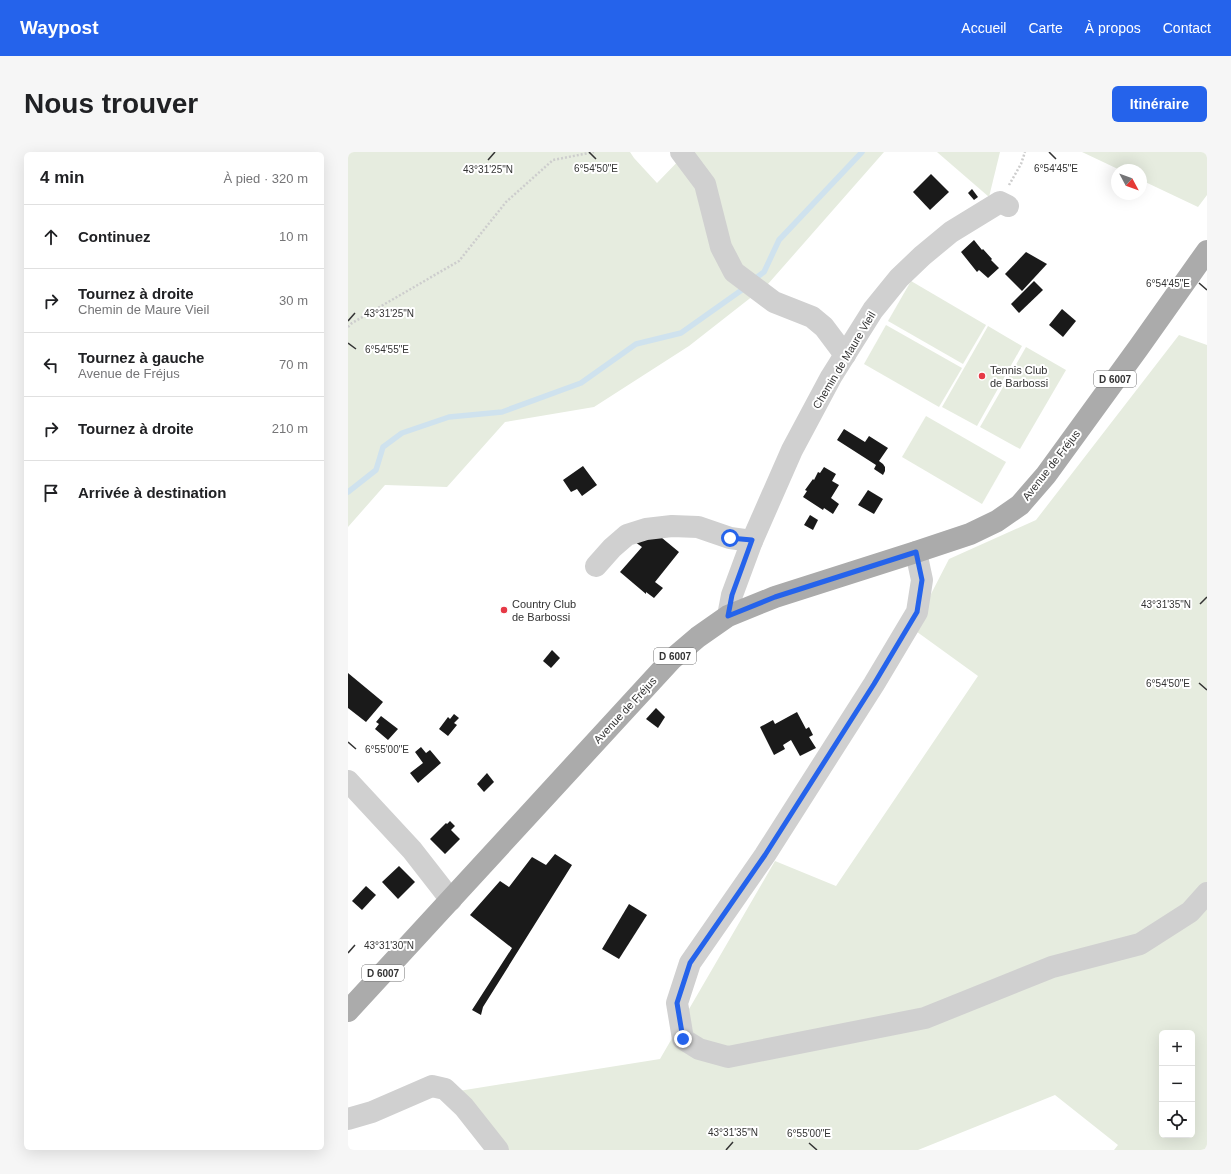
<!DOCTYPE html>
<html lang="fr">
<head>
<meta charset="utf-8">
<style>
	:root { --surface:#fff; --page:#f6f6f6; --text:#202124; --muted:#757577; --line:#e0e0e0; --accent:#2563eb }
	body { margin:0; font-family:Helvetica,sans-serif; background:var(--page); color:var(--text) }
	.controls { position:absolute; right:12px; bottom:12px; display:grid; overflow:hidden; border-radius:6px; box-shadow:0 4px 16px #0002 }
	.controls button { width:36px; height:36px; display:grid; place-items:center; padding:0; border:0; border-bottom:1px solid var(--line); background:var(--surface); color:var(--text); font:20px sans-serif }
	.compass { position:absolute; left:763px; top:12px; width:36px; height:36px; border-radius:50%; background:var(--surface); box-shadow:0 4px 16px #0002; rotate:131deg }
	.stop { position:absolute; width:12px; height:12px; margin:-9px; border:3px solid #2563eb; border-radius:50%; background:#fff }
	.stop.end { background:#2563eb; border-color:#fff; box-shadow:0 1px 4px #0008 }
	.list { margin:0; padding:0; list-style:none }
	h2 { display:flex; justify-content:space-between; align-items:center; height:52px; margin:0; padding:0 16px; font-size:17px }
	h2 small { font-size:13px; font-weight:400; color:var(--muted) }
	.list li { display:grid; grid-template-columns:26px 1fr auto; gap:12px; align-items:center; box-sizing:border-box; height:64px; padding:0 16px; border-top:1px solid var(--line) }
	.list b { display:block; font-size:15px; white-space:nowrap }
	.list p { margin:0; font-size:13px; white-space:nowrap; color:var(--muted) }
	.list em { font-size:13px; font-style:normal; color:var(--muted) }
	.icon { flex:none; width:22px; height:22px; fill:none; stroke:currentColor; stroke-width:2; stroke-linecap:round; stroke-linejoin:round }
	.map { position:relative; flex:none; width:859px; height:998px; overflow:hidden; border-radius:6px }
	header { display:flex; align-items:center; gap:24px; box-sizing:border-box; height:56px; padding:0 20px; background:var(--accent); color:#fff }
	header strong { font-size:19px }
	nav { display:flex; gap:22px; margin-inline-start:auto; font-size:14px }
	.intro { display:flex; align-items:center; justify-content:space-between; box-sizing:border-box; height:96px; padding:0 24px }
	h1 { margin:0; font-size:28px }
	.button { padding:10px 18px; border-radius:6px; background:var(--accent); color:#fff; font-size:14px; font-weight:700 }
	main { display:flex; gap:24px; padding:0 24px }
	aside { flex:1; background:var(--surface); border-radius:6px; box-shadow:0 4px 16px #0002 }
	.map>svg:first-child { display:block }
	.green { fill:#e6ecdf; fill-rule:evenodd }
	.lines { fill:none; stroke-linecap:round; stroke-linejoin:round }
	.stream { stroke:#cfe2ee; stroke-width:5.5 }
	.building { fill:#1a1a1a }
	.path { stroke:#cdcdcd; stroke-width:2.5; stroke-dasharray:2 2; stroke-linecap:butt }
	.minor { stroke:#d0d0d0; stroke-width:22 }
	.major { stroke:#ababab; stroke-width:22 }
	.route { stroke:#2563eb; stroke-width:5 }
	.ticks { fill:none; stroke:#333; stroke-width:1.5 }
	.poi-dot { fill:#e63946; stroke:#fff; stroke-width:1.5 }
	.labels { text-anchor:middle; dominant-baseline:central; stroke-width:4; stroke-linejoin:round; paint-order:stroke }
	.shield { fill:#fff; stroke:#707070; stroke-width:1 }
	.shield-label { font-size:10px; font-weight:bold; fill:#333 }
	.street-label { font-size:11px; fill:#333; stroke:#fff }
	.poi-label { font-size:11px; fill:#333; stroke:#fff; text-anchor:start }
	.ticks-label { font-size:10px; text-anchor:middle; fill:#333; stroke:#fff; stroke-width:4; stroke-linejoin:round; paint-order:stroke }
</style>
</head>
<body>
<header>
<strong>Waypost</strong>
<nav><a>Accueil</a><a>Carte</a><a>À propos</a><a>Contact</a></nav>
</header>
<div class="intro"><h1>Nous trouver</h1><a class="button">Itinéraire</a></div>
<main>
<aside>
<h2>4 min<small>À pied · 320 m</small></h2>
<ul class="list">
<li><svg class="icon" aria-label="ahead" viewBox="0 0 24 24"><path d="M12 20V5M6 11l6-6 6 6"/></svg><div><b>Continuez</b></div><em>10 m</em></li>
<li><svg class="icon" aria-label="right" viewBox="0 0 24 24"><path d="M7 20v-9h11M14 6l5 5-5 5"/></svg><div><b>Tournez à droite</b><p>Chemin de Maure Vieil</p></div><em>30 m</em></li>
<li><svg class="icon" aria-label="left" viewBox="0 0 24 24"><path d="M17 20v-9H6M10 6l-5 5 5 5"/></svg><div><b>Tournez à gauche</b><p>Avenue de Fréjus</p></div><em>70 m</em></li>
<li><svg class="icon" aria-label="right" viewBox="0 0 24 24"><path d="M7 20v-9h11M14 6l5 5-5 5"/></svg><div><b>Tournez à droite</b></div><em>210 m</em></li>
<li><svg class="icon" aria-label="arrive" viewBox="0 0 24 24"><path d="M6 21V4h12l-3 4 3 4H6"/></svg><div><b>Arrivée à destination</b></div></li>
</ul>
</aside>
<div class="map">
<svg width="859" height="998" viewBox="0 0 859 998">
	<rect width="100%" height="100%" fill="#fff"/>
	<!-- green -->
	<g class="green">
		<polygon points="0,0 282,0 286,6 309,31 339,0 536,0 420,132 341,194 246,255 157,270 99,335 37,333 0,375"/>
		<polygon points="589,0 652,0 641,45"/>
		<polygon points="734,0 859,0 859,43 850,55 793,28 793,18 772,18"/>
		<polygon points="563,129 638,173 615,212 540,169"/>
		<polygon points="538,173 614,216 591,255 516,212"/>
		<polygon points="640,174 674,194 629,274 594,255"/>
		<path d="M831,183L859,193V998H766L770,993L707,943L570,998H144L92,942L312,907L427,709L488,734L630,524L565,477L601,407L688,368ZM814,881H844V983H814Z"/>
		<polygon points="678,195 718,218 672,297 632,275"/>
		<polygon points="578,264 658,310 634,352 554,305"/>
	</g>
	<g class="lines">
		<!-- stream -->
		<g class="stream">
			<polyline points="405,128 416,120 431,88 514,0"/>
			<polyline points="0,340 28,318 35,295 54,281 101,265 154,260 233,231 288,192 333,181 398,135"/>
		</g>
	</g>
	<!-- building -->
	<g class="building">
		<polygon points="583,22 601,40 582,58 565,40"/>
		<polygon points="624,37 630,45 626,48 620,41"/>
		<polygon points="626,88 634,98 635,97 644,107 643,108 651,116 640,126 631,118 629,120 613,100"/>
		<polygon points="678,100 699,112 674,139 657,122"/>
		<polygon points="686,129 695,138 671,161 663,152"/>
		<polygon points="714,157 728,169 715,185 701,173"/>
		<polygon points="496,277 517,290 521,284 540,296 531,309 535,312 537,315 537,319 535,323 526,317 528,313 489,288"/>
		<polygon points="235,314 249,333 234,344 229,337 223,340 215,328"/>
		<polygon points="476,315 488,322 484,329 491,333 483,346 491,352 485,362 476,356 475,358 455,345 459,339 457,338 465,327 466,328 470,320 472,321"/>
		<polygon points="520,338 535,347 526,362 510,353"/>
		<polygon points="462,363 470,368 465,378 456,373"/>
		<polygon points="308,381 331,400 307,430 315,436 306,446 298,440 298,442 272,420 294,395 287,390"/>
		<polygon points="204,498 212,506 203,516 195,509"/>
		<polygon points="0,521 35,550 18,570 0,556"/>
		<polygon points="308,556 317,565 310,576 298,567"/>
		<polygon points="449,560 458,577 461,575 465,583 461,585 468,596 452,604 443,588 435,593 437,597 426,603 412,575 425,568 427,572"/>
		<polygon points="106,562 111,566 106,571 109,573 100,584 91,577 100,565 102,567"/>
		<polygon points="33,564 50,577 40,588 27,577 31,572 28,570"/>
		<polygon points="73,595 78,601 82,598 93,611 70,631 62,621 75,611 67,600"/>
		<polygon points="139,621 146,630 136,640 129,632"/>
		<polygon points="102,669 107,674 103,678 112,687 97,702 82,687 98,671 99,672"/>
		<polygon points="207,702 224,713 135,855 133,863 124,858 164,796 122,763 152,729 161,735 184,705 198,713"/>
		<polygon points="51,714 67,730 50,747 34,730"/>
		<polygon points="18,734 28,743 14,758 4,749"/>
		<polygon points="281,752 299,763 271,807 254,797"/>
	</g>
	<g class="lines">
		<!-- path -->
		<g class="path">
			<polyline points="661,33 673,12 677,0"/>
			<polyline points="0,175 4,171 111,109 158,50 205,8 246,0"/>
		</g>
		<!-- minor -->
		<g class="minor">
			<polyline points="333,0 357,32 373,95 386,120 426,150 464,165 476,175 497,203"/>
			<polyline points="568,400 574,428 569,460 526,532 417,703 342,811 329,851 335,887 351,897 380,905 577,866 704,815 792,792 842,760 859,741"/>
			<polyline points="248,414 264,396 279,383 298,377 324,374 350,375 382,386 404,389"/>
			<polyline points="380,464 384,443 404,389 444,298 483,225 525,158 551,126 574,104 603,80 652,50 660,54"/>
			<polyline points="0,629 64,698 103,748"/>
			<polyline points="0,967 24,960 84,934 97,937 116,955 150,998"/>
		</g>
		<!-- major -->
		<polyline class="major" points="0,859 323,508 350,485 380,464 427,445 568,400 622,382 649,369 672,353 698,323 791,195 859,99"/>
	</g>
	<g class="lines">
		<!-- route -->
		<polyline class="route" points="335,887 329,851 342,811 417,703 526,532 569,460 574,428 568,400 427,445 380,464 384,443 404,388 382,386"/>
	</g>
	<!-- ticks -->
	<path class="ticks" d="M241,0L248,7M701,0L708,7M140,8L147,0M851,131L859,138M0,169L7,161M0,191L8,197M852,452L859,445M851,531L859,538M0,590L8,597M0,801L7,793M461,991L469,998M378,998L385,990"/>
	<!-- markers -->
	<g class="poi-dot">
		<circle cx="634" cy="224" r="4"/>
		<circle cx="156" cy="458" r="4"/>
	</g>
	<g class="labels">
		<!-- shield labels -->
		<g class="shield">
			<rect x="746" y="219" width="42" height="16" rx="3"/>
			<rect x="306" y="496" width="42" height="16" rx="3"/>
			<rect x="14" y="813" width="42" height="16" rx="3"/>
		</g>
		<g class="shield-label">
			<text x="767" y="227">D 6007</text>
			<text x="327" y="504">D 6007</text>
			<text x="35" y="821">D 6007</text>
		</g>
		<!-- street labels -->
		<g class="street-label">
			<text transform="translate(496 208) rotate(-59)">Chemin de Maure Vieil</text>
			<text transform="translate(703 313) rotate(-52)">Avenue de Fréjus</text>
			<text transform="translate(277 558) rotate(-47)">Avenue de Fréjus</text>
		</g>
		<!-- poi labels -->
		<g class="poi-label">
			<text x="642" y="218">Tennis Club<tspan x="642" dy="13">de Barbossi</tspan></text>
			<text x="164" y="452">Country Club<tspan x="164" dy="13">de Barbossi</tspan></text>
		</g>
	</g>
	<g class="ticks-label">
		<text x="248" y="20">6°54'50"E</text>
		<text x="708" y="20">6°54'45"E</text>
		<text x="140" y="21">43°31'25"N</text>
		<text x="820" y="135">6°54'45"E</text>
		<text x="41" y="165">43°31'25"N</text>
		<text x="39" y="201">6°54'55"E</text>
		<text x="818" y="456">43°31'35"N</text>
		<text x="820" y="535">6°54'50"E</text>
		<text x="39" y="601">6°55'00"E</text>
		<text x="41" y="797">43°31'30"N</text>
		<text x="385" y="984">43°31'35"N</text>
		<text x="461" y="985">6°55'00"E</text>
	</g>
</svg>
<div class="controls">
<button>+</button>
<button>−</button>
<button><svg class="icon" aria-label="locate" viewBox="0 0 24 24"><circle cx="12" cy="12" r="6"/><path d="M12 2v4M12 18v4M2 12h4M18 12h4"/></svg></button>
</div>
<svg class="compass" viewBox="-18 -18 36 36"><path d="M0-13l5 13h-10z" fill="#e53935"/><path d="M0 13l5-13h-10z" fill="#757577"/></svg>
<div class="stop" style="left:382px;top:386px"></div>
<div class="stop end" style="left:335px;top:887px"></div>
</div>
</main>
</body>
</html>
